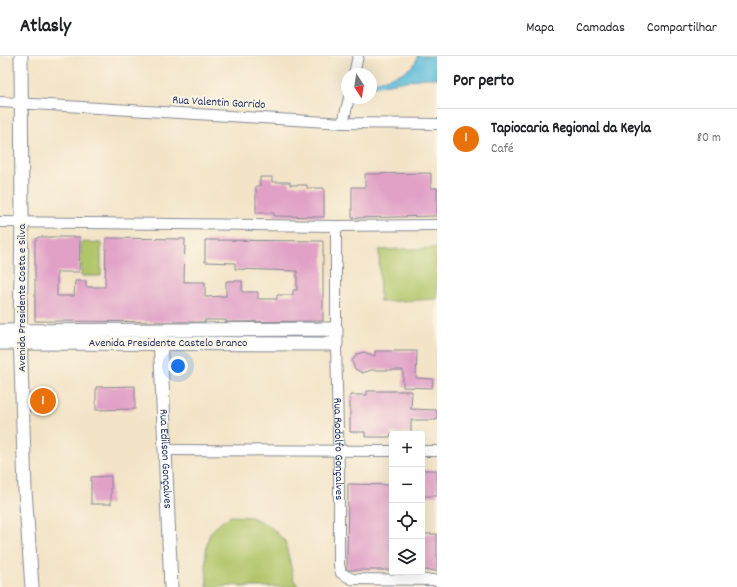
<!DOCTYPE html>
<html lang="pt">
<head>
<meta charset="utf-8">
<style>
	:root { --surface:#fff; --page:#f6f6f6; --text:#202124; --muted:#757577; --line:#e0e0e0; --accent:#b5179e }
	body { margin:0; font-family:Dekko,sans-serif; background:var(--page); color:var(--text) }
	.controls { position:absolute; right:12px; bottom:12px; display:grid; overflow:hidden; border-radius:4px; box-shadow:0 4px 16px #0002 }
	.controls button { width:36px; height:36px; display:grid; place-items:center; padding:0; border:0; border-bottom:1px solid var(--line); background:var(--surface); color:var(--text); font:20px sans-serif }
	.compass { position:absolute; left:341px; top:12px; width:36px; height:36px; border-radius:50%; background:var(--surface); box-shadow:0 4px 16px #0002; rotate:168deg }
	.you { position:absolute; left:178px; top:310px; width:14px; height:14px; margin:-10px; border:3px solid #fff; border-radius:50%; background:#1a73e8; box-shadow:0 0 0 6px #1a73e833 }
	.badge { display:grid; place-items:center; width:26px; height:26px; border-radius:50%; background:var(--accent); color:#fff; font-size:13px; font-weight:700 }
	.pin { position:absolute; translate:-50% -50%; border:2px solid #fff; box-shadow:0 1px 4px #0006 }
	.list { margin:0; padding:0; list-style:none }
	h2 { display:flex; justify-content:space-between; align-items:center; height:52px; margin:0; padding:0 16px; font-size:17px }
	h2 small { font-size:13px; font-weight:400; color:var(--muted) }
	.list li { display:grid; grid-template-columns:26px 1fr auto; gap:12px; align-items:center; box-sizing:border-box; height:60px; padding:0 16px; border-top:1px solid var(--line) }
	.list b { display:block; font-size:15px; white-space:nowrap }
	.list p { margin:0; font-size:13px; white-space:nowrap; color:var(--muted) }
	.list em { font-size:13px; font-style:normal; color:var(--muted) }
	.icon { flex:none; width:22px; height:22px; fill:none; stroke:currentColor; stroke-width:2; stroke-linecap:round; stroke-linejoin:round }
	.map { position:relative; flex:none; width:437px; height:531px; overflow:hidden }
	header { display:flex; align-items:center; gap:24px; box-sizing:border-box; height:56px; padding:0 20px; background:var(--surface); border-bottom:1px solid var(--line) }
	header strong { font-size:19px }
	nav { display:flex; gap:22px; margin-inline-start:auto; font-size:14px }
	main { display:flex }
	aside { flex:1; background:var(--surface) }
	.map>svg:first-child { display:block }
	.green { fill:#b1c66a; stroke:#667a64 }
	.water { fill:#5cbcdb; stroke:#3c769c }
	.building { fill:#e1a1c7 }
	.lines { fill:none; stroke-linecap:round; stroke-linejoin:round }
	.minor-casing { stroke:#878a93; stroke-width:12 }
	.tertiary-casing { stroke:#878a93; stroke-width:15 }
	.minor { stroke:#fff; stroke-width:10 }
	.tertiary { stroke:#fff; stroke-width:13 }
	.labels { text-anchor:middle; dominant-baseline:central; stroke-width:4; stroke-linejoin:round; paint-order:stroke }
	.street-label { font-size:12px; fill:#1b2f5e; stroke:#fcf5e5 }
</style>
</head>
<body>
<header>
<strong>Atlasly</strong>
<nav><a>Mapa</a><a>Camadas</a><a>Compartilhar</a></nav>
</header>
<main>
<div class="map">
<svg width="437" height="531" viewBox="0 0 437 531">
	<rect width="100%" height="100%" fill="#fcf5e5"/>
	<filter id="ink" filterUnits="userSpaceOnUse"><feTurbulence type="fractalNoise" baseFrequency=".025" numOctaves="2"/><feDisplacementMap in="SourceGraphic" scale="8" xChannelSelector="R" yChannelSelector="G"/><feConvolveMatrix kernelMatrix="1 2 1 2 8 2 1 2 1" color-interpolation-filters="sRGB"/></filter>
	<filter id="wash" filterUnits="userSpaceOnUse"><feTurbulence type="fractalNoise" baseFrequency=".012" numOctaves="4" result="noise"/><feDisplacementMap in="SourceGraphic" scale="16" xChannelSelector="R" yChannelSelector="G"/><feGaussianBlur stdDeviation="0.9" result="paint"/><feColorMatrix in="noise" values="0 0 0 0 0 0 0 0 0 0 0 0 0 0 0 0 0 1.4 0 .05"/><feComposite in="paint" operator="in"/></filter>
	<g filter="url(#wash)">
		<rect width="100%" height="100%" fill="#f3e4c8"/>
		<!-- green -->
		<g class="green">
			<polygon points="81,186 101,187 101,220 81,220"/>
			<polygon points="437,192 437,243 380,246 379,194"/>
			<path d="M231,460L251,461L270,470L285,485L294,524L299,531H240L237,529L225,531H207C207,517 203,491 210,478C215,470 223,465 231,460Z"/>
		</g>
		<!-- water -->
		<path class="water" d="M417,0H437V22H424L371,31V26C384,24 417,16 417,0Z"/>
		<g id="blocks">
			<!-- building -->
			<g class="building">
				<polygon points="431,117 431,132 437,132 437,160 352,162 352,131 365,131 365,118"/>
				<polygon points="260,121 272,121 272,126 290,126 290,129 307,129 307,132 324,132 324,161 274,160 274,157 256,157 256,130 260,130"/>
				<polygon points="38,181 80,181 79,216 57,216 57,240 74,240 75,225 86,225 86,231 105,231 106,182 185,183 184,226 205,226 205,241 226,240 226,225 242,225 242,236 258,236 258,243 277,243 277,239 293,239 293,234 297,234 297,215 235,213 235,207 205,206 205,184 323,185 323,265 226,266 226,264 205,264 205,266 194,266 35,265 35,185"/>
				<polygon points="375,295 417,295 416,322 433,323 432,332 403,331 403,314 371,314 363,317 355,313 352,305 357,298 364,296 375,300"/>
				<polygon points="135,330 135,353 96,354 96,331"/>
				<polygon points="367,335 412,335 411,353 437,354 437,364 411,364 411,377 391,377 390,381 365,381 365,376 350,376 350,339 367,339"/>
				<rect x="422" y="414" width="15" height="26"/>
				<polygon points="111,420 111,448 91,448 91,421"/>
				<polygon points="348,428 392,429 392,514 349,514 347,513"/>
				<polygon points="422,478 437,478 437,515 422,514"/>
			</g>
		</g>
	</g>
	<g filter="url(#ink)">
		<use href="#blocks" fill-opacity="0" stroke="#878a93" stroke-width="1"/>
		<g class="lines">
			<!-- minor casing -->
			<g class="minor-casing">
				<g id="minor">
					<polyline points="354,18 358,0"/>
					<polyline points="0,46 343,67 437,68"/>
					<polyline points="343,67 349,42"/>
					<polyline points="0,166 336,170 437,169"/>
					<polyline points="336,273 336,170"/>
					<path id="s1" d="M336,288L339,417V509L341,517L352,523L437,524"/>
					<polyline points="165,394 392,395"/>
					<polyline points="422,395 437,395"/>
				</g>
			</g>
			<!-- tertiary casing -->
			<g class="tertiary-casing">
				<g id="tertiary">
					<polyline points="21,0 22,166 20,275 25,435 32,531"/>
					<polyline points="0,275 336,273 336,288 0,287"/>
					<path id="s2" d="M160,279L171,531"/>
				</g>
			</g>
			<!-- minor -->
			<use href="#minor" class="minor"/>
			<!-- tertiary -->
			<use href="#tertiary" class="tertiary"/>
		</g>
	</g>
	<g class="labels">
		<!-- street labels -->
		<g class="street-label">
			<text transform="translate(219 47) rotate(3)">Rua Valentin Garrido</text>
			<text transform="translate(22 242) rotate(-90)">Avenida Presidente Costa e Silva</text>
			<text x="168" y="287">Avenida Presidente Castelo Branco</text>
			<text stroke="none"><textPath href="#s1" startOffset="105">Rua Rodolfo Gonçalves</textPath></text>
			<text stroke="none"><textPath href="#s2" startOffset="124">Rua Edilson Gonçalves</textPath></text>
		</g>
	</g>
</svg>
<div class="controls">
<button>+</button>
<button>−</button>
<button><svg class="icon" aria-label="locate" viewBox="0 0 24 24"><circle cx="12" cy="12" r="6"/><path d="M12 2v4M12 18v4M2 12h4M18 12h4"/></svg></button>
<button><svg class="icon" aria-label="layers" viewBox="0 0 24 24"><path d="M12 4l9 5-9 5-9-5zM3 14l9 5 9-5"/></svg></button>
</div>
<svg class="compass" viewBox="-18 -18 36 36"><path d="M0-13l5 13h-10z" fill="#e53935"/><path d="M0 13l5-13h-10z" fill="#757577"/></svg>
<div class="you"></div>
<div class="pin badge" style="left:43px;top:345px;background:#e8710a">1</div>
</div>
<aside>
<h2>Por perto<small></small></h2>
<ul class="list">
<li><span class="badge" style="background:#e8710a">1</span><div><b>Tapiocaria Regional da Keyla</b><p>Café</p></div><em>80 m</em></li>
</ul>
</aside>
</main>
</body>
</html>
